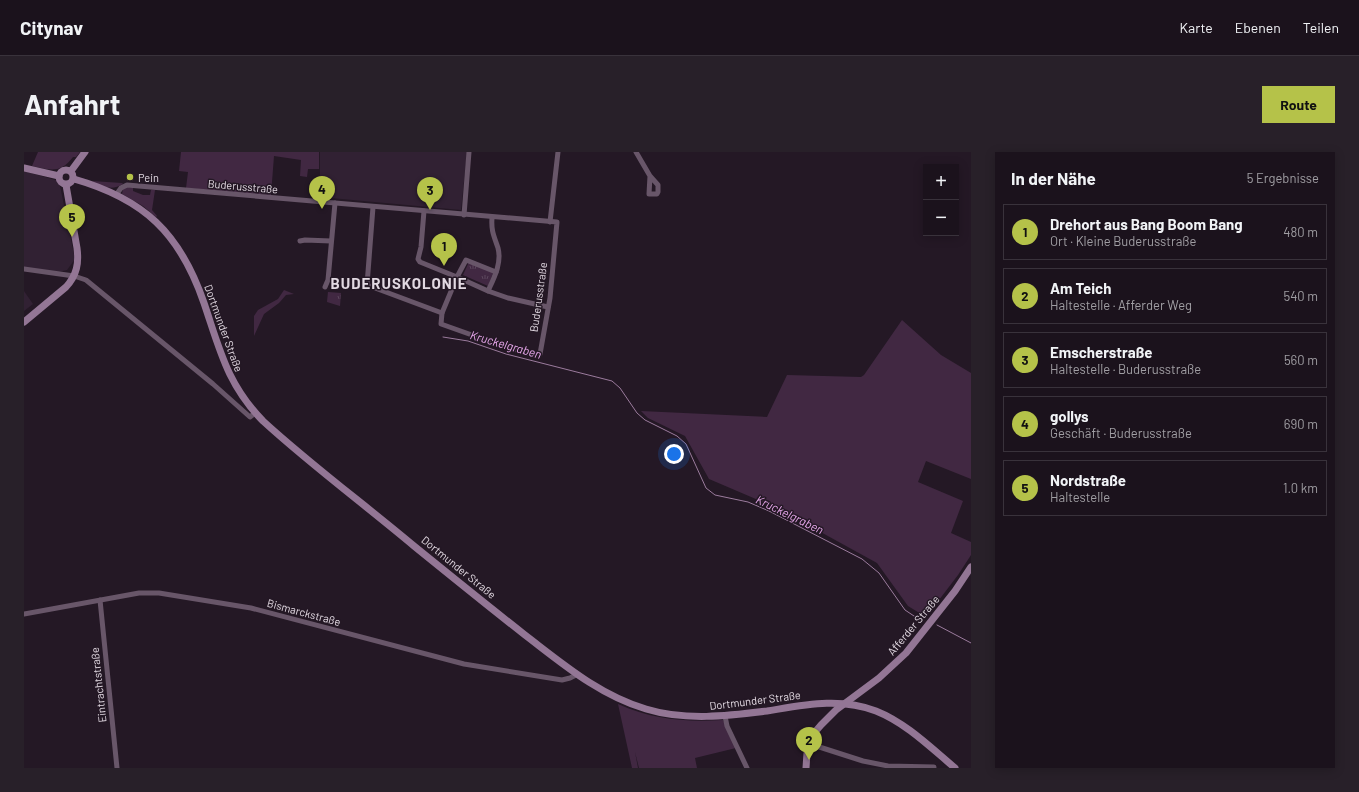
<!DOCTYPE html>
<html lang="de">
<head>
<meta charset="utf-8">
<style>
	:root { --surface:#1b121c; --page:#282029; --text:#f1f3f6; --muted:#a09ea3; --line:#39323b; --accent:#b5c249 }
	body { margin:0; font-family:Barlow,sans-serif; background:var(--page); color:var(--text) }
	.controls { position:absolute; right:12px; top:12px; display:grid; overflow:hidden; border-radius:0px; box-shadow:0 2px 10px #0003 }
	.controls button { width:36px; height:36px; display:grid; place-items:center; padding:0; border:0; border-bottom:1px solid var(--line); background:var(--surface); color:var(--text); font:20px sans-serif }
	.you { position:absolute; left:650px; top:302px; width:14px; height:14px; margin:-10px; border:3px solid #fff; border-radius:50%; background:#1a73e8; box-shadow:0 0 0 6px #1a73e833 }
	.badge { display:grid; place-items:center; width:26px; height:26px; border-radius:50%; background:var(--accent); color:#111; font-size:13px; font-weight:700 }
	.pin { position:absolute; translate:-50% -33px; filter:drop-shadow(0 1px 2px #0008) }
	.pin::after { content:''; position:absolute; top:21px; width:14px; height:12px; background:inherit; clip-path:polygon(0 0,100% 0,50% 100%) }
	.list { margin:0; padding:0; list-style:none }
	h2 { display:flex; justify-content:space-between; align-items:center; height:52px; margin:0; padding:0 16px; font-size:17px }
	h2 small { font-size:13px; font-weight:400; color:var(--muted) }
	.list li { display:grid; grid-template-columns:26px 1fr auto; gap:12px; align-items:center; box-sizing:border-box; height:56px; margin:0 8px 8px; padding:0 8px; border:1px solid var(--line); border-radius:0px }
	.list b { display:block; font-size:15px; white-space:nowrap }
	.list p { margin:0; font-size:13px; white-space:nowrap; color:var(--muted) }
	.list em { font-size:13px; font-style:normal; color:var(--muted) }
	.map { position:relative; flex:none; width:947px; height:616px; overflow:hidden; border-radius:0px }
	header { display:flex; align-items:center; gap:24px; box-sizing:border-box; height:56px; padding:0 20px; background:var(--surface); border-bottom:1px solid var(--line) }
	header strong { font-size:19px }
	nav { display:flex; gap:22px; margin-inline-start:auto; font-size:14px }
	.intro { display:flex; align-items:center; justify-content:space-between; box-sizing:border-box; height:96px; padding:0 24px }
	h1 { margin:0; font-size:28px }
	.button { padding:10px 18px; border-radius:0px; background:var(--accent); color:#111; font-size:14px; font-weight:700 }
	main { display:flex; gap:24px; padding:0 24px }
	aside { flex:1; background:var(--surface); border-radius:0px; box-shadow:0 2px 10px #0003 }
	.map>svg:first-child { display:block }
	.built { fill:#312133 }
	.grass { fill:#412842 }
	.park { fill:url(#park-tufts) }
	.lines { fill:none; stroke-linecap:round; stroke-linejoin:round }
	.stream { stroke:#9b7b9d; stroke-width:1 }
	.street { stroke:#685669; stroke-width:5 }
	.secondary { stroke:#937695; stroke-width:7 }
	.poi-dot { fill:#b5c249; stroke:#241825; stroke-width:1.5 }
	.labels { text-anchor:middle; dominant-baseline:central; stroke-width:3; stroke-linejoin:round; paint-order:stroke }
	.poi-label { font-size:11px; fill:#e2d9e2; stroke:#241825; text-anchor:start }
	.street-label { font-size:11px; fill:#e2d9e2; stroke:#241825 }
	.water-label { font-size:12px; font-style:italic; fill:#e7a7eb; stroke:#241825 }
	.district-label { font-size:15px; font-weight:bold; letter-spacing:1px; fill:#e2d9e2; stroke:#241825 }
</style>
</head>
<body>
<header>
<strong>Citynav</strong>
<nav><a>Karte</a><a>Ebenen</a><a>Teilen</a></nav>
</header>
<div class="intro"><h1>Anfahrt</h1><a class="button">Route</a></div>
<main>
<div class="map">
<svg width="947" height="616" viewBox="0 0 947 616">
	<defs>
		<pattern id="park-tufts" width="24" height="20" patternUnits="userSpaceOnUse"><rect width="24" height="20" fill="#412842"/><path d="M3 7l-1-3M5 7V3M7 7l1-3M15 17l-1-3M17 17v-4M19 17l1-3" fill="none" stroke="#5c475d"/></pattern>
	</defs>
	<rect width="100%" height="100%" fill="#241825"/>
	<!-- built -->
	<g class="built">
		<polygon points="296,0 443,0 437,58 296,45"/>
		<polygon points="0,19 35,29 51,107 43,118 34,120 0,115"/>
		<polygon points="0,139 9,152 0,159"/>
	</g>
	<!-- grass -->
	<g class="grass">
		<path d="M14,0H56L52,5H49C36,22 27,18 8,14Z"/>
		<polygon points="157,0 295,0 295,17 284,17 283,25 276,24 277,8 250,4 247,43 162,36 164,20 155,19"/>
		<path d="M68,29L98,31L99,32C88,39 79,35 68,29Z"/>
		<polygon points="103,35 109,36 109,39 119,43 126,43 127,38 131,38 128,58 133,64 132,65 119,54 98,42 99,37"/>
		<polygon points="260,138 270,142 262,143 255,151 240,162 230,184 230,164 234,158 254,147"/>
		<polygon points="878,168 917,203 947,221 947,327 902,309 894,330 939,349 927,381 947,390 947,403 934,423 902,465 884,454 853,411 753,356 685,327 661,284 624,266 617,259 743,265 763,223 837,225 840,223"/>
		<path d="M594,552C630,568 661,570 699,568L712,596L671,606L673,616H615L611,600L614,616H608Z"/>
	</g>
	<!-- park -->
	<g class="park">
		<polygon points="445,110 469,121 464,134 439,123"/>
		<polygon points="304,140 317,141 316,154 303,150"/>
	</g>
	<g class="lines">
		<!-- stream -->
		<g class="stream">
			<polyline points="419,185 444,189 482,202 588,229 596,236 613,261 621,268 653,284 662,292 682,336 691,343 724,350 745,359 838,407 855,421 881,458 896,468"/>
			<polyline points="913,473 947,491"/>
		</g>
		<!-- street -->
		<g class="street">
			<polyline points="612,0 626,24 634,33 634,40 633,42 625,42 626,24"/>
			<path d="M92,43L97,36L103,33L533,70L526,146L516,202L514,204L476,193L417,172L418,161L433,125L464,139C470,126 478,111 474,96C470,84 467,79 468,66"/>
			<polyline points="349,55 343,133 418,161"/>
			<polyline points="400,59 397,95 394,107 396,110 433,125 442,108 472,120"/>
			<polyline points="440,63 445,0"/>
			<polyline points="526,70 534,0"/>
			<polyline points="276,89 281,88 307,89"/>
			<polyline points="0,117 50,124 62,128 189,232 226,265 231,261"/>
			<polyline points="301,135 304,128 311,51"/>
			<polyline points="464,139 484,146 524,155"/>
			<polyline points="76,448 93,616"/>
			<polyline points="0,462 115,441 135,441 227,456 440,512 538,528 546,526 552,523"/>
			<polyline points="701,564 703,574 723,616"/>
			<polyline points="786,592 839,609 864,614 910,615"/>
		</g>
		<!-- secondary -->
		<g class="secondary">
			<polyline points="0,16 35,24"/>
			<circle cx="42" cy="25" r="7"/>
			<polyline points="47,19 61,0"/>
			<path d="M50,27C120,47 156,81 180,151C196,198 203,232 239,269C287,313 340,352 390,394C427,424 464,454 501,483C539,512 575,543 622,557C661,569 704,564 743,559C780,553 816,545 852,559C882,571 906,595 931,616"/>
			<path d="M0,170L42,135C53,123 55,111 53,96L42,33"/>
			<polyline points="782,616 783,601 786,592 791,580 797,573 812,558 855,526 882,501 931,439 947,415"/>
		</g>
	</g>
	<!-- markers -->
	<circle class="poi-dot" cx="106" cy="25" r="4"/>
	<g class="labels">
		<!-- poi labels -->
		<g class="poi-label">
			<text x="114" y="25">Pein</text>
		</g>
		<!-- street labels -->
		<g class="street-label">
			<text transform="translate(219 34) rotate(5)">Buderusstraße</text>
			<text transform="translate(514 145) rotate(-82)">Buderusstraße</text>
			<text transform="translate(200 176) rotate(70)">Dortmunder Straße</text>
			<text transform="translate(435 415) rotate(39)">Dortmunder Straße</text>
			<text transform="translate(280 460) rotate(15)">Bismarckstraße</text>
			<text transform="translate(889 473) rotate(-50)">Afferder Straße</text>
			<text transform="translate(74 533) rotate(-96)">Eintrachtstraße</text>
			<text transform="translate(731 548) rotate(-7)">Dortmunder Straße</text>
		</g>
		<!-- water labels -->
		<g class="water-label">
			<text transform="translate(482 192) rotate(16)">Kruckelgraben</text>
			<text transform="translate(766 362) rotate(26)">Kruckelgraben</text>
		</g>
		<!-- district labels -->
		<g class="district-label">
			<text x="375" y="131">BUDERUSKOLONIE</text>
		</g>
	</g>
</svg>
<div class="controls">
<button>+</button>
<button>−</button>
</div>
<div class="you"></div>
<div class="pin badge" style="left:420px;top:114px">1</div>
<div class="pin badge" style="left:785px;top:608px">2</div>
<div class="pin badge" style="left:406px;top:58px">3</div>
<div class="pin badge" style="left:298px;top:57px">4</div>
<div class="pin badge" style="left:48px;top:85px">5</div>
</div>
<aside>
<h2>In der Nähe<small>5 Ergebnisse</small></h2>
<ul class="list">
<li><span class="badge">1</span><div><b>Drehort aus Bang Boom Bang</b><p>Ort · Kleine Buderusstraße</p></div><em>480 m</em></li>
<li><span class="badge">2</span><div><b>Am Teich</b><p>Haltestelle · Afferder Weg</p></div><em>540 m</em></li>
<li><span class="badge">3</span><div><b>Emscherstraße</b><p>Haltestelle · Buderusstraße</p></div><em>560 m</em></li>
<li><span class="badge">4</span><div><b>gollys</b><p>Geschäft · Buderusstraße</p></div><em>690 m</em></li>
<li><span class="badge">5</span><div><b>Nordstraße</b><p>Haltestelle</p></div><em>1.0 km</em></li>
</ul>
</aside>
</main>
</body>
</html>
